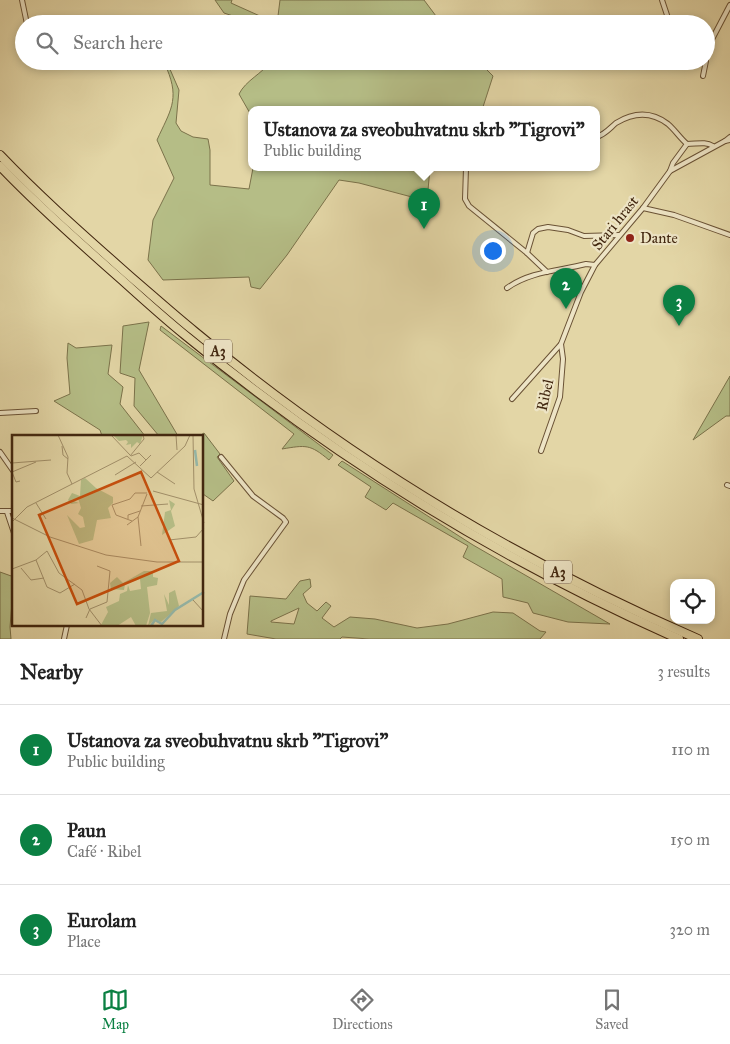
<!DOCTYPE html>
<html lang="en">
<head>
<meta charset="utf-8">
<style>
	:root { --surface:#fff; --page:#f6f6f6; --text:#222; --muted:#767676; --line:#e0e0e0; --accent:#0b8043 }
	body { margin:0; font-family:"IM FELL Great Primer",serif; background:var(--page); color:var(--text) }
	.controls { position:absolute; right:15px; bottom:15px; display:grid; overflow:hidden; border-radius:10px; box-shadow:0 2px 8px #0003 }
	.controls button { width:45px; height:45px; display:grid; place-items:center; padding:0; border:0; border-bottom:1px solid var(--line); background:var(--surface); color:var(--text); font:25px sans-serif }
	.you { position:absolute; left:492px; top:250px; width:18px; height:18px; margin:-12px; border:4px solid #fff; border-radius:50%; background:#1a73e8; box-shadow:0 0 0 8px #1a73e833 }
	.badge { display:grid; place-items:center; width:32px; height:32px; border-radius:50%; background:var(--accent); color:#fff; font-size:16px; font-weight:700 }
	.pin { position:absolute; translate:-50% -41px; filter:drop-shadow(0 1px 2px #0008) }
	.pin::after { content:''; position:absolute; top:26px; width:18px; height:15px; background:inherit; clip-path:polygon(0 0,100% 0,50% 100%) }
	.popup { position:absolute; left:248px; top:106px; width:352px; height:65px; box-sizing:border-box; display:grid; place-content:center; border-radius:10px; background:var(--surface); filter:drop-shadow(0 1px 4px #0005); font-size:16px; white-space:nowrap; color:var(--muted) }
	.popup b { font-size:19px; color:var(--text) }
	.popup::after { content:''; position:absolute; left:50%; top:100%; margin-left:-10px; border:10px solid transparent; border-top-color:var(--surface) }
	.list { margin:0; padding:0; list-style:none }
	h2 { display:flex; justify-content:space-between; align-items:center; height:65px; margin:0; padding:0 20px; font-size:21px }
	h2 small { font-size:16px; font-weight:400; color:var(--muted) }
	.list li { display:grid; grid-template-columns:32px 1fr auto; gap:15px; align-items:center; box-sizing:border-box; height:90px; padding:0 20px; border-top:1px solid var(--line) }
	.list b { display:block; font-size:19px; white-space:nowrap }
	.list p { margin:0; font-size:16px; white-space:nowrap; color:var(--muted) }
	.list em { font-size:16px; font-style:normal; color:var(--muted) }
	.icon { flex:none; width:28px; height:28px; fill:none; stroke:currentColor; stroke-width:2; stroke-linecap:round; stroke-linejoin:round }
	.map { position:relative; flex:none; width:730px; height:639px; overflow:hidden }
	.search { position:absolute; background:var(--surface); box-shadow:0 2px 8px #0003; left:15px; right:15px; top:15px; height:55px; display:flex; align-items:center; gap:12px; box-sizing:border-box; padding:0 18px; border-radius:28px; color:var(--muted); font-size:19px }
	.sheet { height:335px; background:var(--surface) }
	nav { display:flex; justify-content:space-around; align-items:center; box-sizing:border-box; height:70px; border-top:1px solid var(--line); background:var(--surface); font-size:14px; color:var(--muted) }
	nav a { display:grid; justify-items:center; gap:2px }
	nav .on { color:var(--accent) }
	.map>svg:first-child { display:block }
	.green { fill:#b5bd86; stroke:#7b724a; fill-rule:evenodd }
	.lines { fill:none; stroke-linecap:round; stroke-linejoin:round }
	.minor-casing { stroke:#6a5235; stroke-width:6 }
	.motorway-casing { stroke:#41260f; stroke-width:10 }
	.minor { stroke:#ede4c5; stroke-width:4 }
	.motorway { stroke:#e3d6a6; stroke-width:8 }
	.poi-dot { fill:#8f2418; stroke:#ede4c5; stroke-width:2 }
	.labels { text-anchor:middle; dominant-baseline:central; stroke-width:4.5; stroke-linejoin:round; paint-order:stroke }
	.shield { fill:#ede4c5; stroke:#755f46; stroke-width:1 }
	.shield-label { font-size:14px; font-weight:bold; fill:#41260f }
	.street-label { font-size:15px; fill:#41260f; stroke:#ede4c5 }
	.poi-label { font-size:15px; fill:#41260f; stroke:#ede4c5; text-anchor:start }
	.inset-river { fill:none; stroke:#95b9ab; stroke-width:2.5 }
	.inset-road { fill:none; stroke:#a2906a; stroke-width:1 }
	.view { fill:#c74f0d; fill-opacity:0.15; stroke:#c74f0d; stroke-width:2.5 }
	.inset-edge { fill:none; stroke:#41260f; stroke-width:2.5 }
</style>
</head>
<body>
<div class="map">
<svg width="730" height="639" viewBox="0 0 730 639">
	<rect width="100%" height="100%" fill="#e3d6a6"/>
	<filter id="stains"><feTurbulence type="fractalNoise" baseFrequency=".004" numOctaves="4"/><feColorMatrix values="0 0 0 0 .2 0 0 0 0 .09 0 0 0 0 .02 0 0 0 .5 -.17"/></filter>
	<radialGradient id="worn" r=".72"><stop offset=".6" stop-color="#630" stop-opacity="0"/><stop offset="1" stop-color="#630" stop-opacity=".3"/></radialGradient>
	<!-- green -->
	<g class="green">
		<polygon points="215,0 232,0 231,3 271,21 271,24 257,24 224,13"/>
		<polygon points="280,0 424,0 442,24 277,24"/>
		<path d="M271,61H478L493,76L482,110H252L251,115L239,94C246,80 262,74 271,61Z"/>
		<path d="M169,67L179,90L176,123L181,131L193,137L208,139L210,150V185L249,189L253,168H430L427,201L359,183L339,180L287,255L260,289L251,287L249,277L163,280L148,260L153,220L174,178L157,140C170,111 180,100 167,69Z"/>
		<polygon points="149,322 139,370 178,436 159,436 134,406 135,378 120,373 123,326"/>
		<path d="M161,326L333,455L329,460C310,444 306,445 282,449L294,434L160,330Z"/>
		<polygon points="68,343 76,348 112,345 108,374 123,387 120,404 145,436 102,436 100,430 54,401 70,394 67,358"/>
		<polygon points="730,376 730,416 726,416 693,440"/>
		<polygon points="204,433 220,454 217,457 234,481 213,501 203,494 202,437 199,436"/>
		<polygon points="342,461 473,545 610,624 568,622 533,613 528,603 503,597 502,579 463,557 468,546 393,503 386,510 365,497 371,487 338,465"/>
		<polygon points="0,572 14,577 10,627 11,639 0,639"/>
		<path d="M310,579L311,587L303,594L307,603L317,611L326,602L331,606L322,618L334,627L350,617L375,619L417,628L448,624L493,612L513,613L540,631L546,632L540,639H369L342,637L340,639H276L247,634L250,596L286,599L300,581ZM299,608L294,624L271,622V621Z"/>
	</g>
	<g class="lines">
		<!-- minor casing -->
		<g class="minor-casing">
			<g id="minor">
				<polyline points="22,0 27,24"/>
				<polyline points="662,0 670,24"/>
				<polyline points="706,58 709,45 730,5"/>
				<polyline points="703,76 706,61"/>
				<path d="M596,137C605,135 610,128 616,123C634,112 651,111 668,124C675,130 680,138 687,144C697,144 705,141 713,146"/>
				<polyline points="730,137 725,141 730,140"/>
				<polyline points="466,168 465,199 469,206 527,253 547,272"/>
				<polyline points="670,171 673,163 687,144"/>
				<polyline points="643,208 674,215 730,235"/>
				<polyline points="527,253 533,233 538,229 548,227 568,230 584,236 619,235"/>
				<path d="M507,288C531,271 559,271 586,264L595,265L643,208L670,171L725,141"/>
				<polyline points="512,399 561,344"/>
				<polyline points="0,413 36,411"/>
				<polyline points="541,451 560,397 563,359 561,344 581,292 595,265"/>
				<polyline points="0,452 14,472"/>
				<polyline points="221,457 253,496 283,518 286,522 244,580 230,614 224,639"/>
				<polyline points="727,485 730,486"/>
				<polyline points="0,511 14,511"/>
				<polyline points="7,512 14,533"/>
				<polyline points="64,639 67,625"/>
			</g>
		</g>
		<!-- motorway casing -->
		<g class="motorway-casing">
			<g id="motorway">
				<path d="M0,155C41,198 87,238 132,278C153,296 173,314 194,331C345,457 517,561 698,639"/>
				<path d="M0,166C38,206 81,244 122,280C143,299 164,318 185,335C334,458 502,561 679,639"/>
			</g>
		</g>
		<!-- minor -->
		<use href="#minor" class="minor"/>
		<!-- motorway -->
		<use href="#motorway" class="motorway"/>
	</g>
	<!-- markers -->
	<circle class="poi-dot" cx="630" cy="238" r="5"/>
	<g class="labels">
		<!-- shield labels -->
		<g class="shield">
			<rect x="204" y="339.5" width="28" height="23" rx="4"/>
			<rect x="544" y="560.5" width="28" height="23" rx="4"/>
		</g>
		<g class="shield-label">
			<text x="218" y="351">A3</text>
			<text x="558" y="572">A3</text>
		</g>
		<!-- street labels -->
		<g class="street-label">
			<text transform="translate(615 223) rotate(-51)">Stari hrast</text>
			<text transform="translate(545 395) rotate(-77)">Ribel</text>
		</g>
		<!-- poi labels -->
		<g class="poi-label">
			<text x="640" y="238">Dante</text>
		</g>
	</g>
	<!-- overview -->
	<g transform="translate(12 435)">
		<rect width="191" height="191" fill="#e3d6a6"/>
		<path d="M131,0L128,9L125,7L119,13V9L114,10L116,7L114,5L107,6L102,1ZM73,43L84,53L101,62V68L96,73L99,83L85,85L81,105L67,109L55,80L68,93L73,92L71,82L66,79L69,73L66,63L59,65L67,68L59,69L56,65L60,58L68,61L69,45ZM157,65L163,69L159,76L163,91L150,100L153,77L159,75ZM132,136H141V142L146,143L145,150L135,152L138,178L134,191H124L119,182L105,191L89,190L96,177L94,172L107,166L108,159L115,156L116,150L118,156L129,154L128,144L113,149L112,155L99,154L98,148L105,142L111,148ZM163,155L167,171L149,187L143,184L136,191L139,178L155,176L152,159L157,170V158Z" fill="#b5bd86"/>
		<path class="inset-river" d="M183,15L185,31M139,191L143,185L150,189L163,175L192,157"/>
		<path class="inset-road" d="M46,0L56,22L55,38L60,49M99,0L118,20M164,0L165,15M181,0L182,54L192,88M50,11L51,20L56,24M118,21L132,4L131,0M119,21L127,18L134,25M0,28L39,25M128,31L139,20M145,37L163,49M103,40L124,27M139,43L173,11L178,0M8,46L4,47L0,37L24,27M141,56L192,70M24,68L34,84M129,71L156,69M126,82L129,111M0,83L38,102L94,120L145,127H192M116,84V80L128,76M120,86L104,80L100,70L118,64L123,58H135M0,87L15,72L115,21L139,43M115,90L126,82L135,59M157,105L184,102L192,93M24,125L35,152L48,158L63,149M9,133L19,145L32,143M0,134L24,125L35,116L47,138L70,155L77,174L90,191M181,165L192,177M74,183L78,174L95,167L98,136L85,131"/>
		<path class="view" d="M129,37L167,126L65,169L27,80Z"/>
		<rect width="191" height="191" class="inset-edge"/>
	</g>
	<rect width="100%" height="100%" filter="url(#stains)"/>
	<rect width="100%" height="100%" fill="url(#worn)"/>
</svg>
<div class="controls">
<button><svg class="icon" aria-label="locate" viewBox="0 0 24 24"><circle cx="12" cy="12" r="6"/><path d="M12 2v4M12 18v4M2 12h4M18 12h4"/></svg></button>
</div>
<div class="you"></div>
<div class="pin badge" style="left:424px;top:229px">1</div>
<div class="popup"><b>Ustanova za sveobuhvatnu skrb &quot;Tigrovi&quot;</b>Public building</div>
<div class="pin badge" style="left:566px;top:309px">2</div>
<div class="pin badge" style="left:679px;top:326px">3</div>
<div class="search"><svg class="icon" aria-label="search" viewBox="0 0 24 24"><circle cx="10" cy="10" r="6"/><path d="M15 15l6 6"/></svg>Search here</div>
</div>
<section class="sheet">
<h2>Nearby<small>3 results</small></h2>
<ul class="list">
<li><span class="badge">1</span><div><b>Ustanova za sveobuhvatnu skrb &quot;Tigrovi&quot;</b><p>Public building</p></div><em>110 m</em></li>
<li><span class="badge">2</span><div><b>Paun</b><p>Café · Ribel</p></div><em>150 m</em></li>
<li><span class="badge">3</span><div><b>Eurolam</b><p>Place</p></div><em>320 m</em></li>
</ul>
</section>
<nav>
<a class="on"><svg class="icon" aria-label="map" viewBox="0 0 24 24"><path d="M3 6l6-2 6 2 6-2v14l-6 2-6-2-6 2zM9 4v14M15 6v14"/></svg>Map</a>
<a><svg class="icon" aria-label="directions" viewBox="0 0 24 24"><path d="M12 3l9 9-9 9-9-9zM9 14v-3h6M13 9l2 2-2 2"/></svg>Directions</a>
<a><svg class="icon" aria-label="saved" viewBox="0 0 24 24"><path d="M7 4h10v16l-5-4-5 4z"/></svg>Saved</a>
</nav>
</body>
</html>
